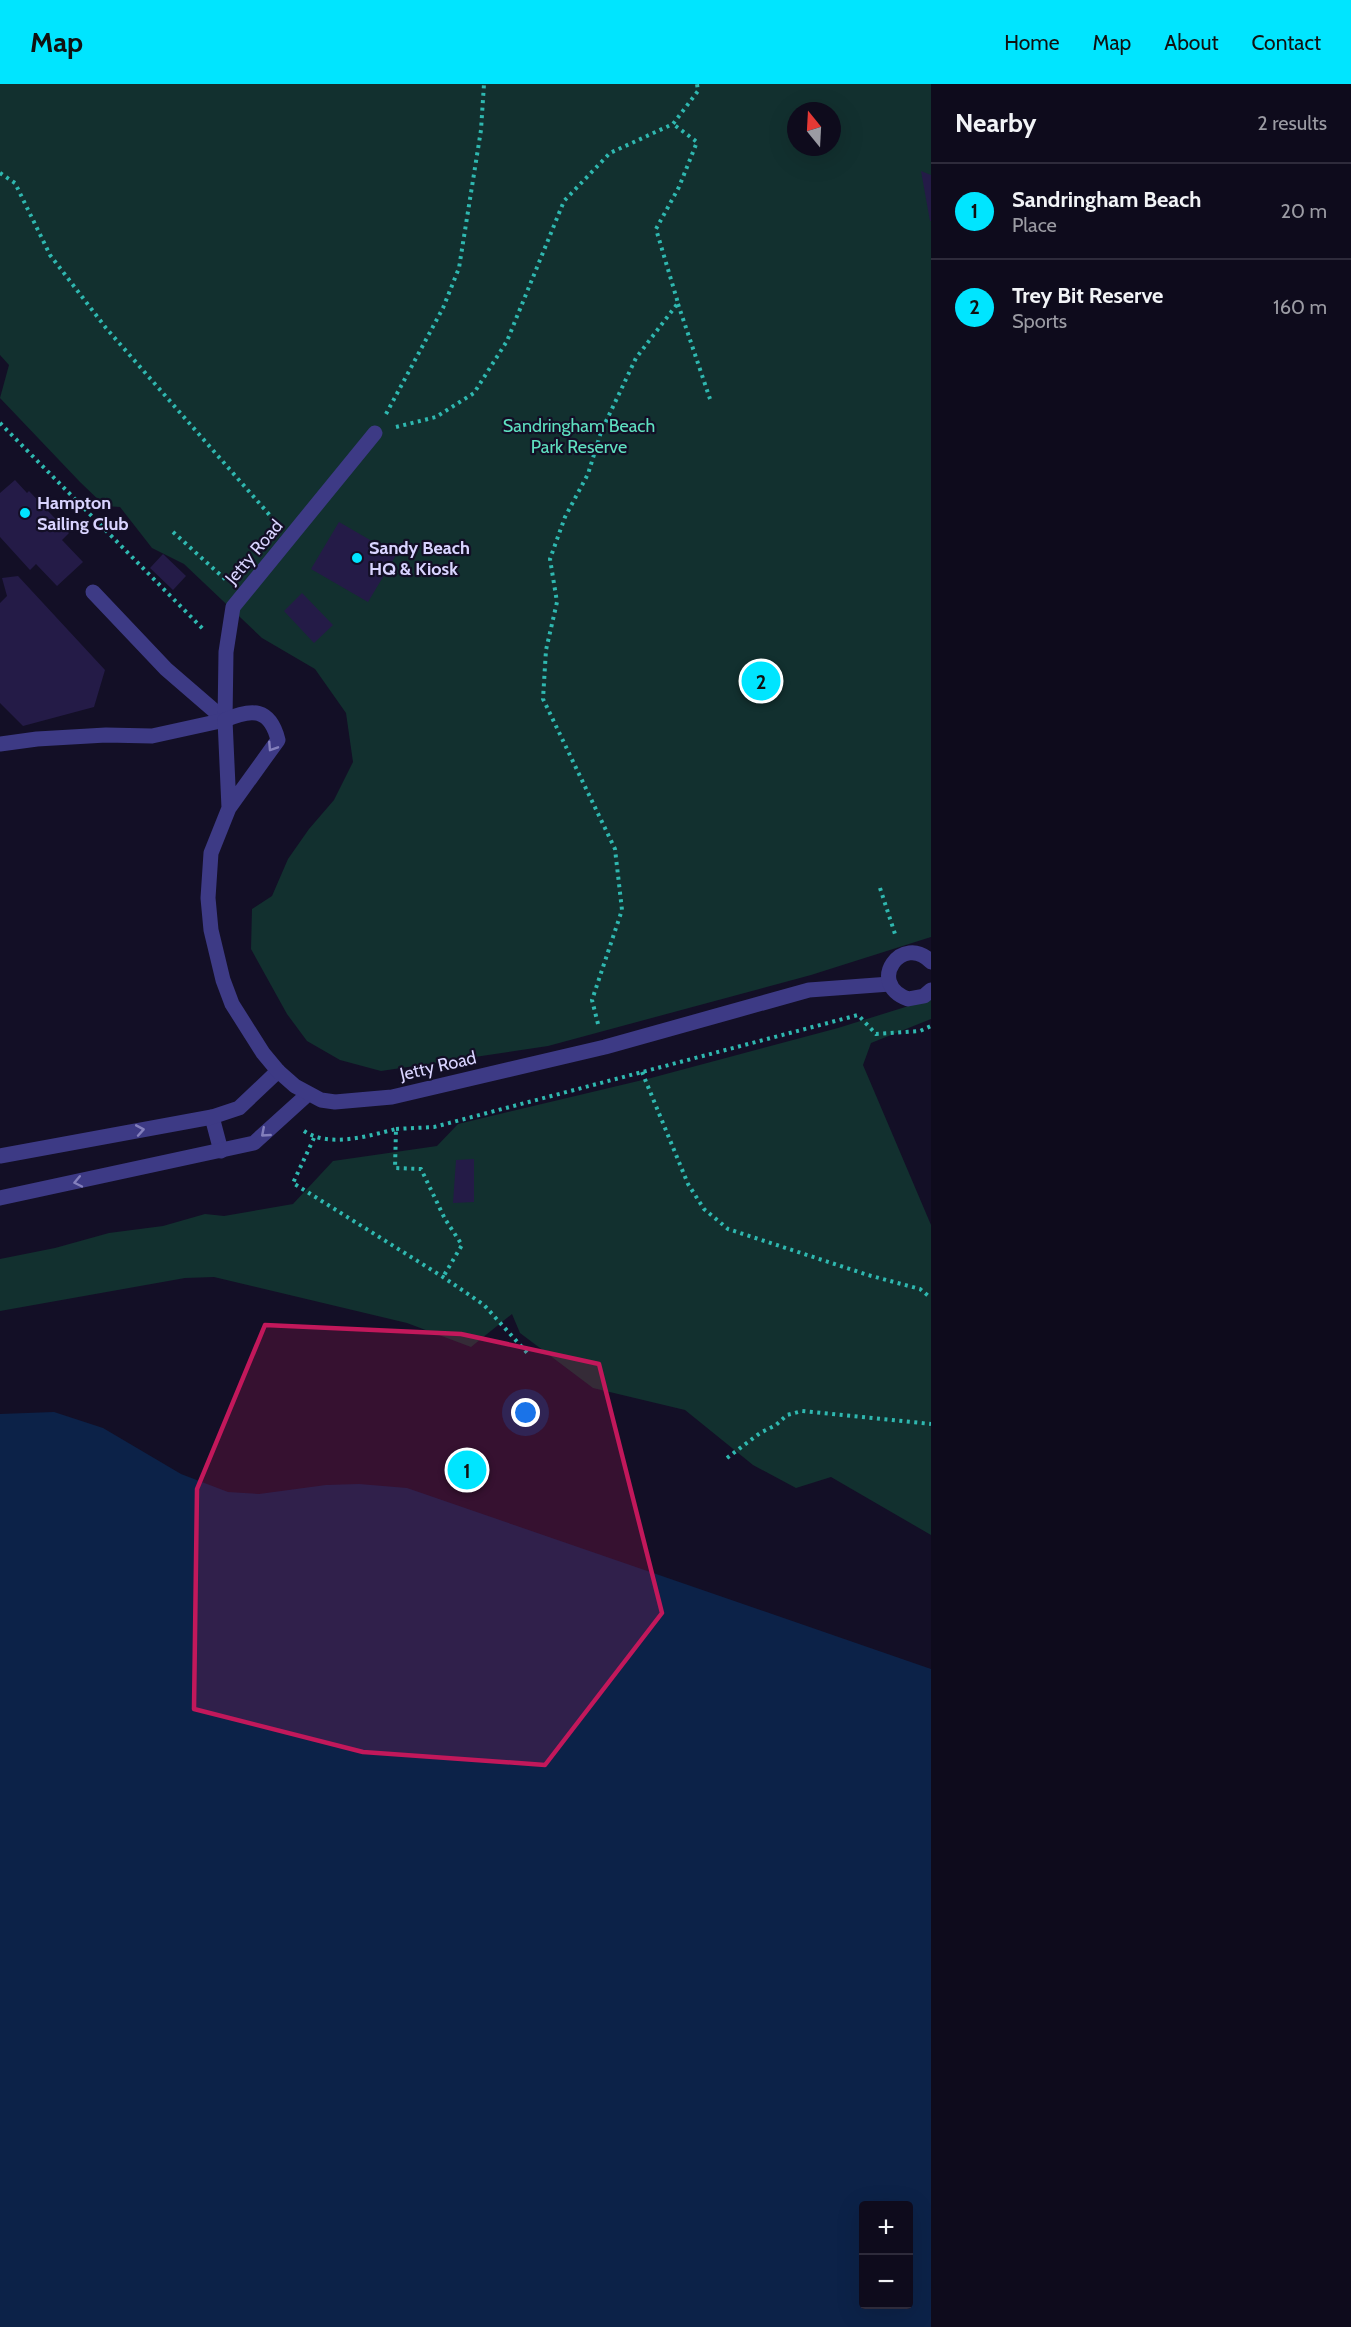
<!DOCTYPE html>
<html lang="en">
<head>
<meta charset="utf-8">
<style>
	:root { --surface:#0e0b1c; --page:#1c1929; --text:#f1f3f6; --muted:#9b9ba3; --line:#2e2b3b; --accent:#00e5ff }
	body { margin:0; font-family:Cabin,sans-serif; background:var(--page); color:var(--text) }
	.controls { position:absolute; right:18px; bottom:18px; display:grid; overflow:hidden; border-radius:6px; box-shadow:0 6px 24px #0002 }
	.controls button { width:54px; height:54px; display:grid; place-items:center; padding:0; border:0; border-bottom:2px solid var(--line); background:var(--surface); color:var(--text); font:30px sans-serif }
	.compass { position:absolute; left:787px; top:18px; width:54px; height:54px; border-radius:50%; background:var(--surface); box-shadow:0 6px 24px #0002; rotate:342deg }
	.you { position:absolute; left:526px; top:1329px; width:21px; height:21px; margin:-15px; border:4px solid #fff; border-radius:50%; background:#1a73e8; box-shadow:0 0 0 9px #1a73e833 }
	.badge { display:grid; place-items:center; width:39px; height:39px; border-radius:50%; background:var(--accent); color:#111; font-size:20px; font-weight:700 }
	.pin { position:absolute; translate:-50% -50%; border:3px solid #fff; box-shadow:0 2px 6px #0006 }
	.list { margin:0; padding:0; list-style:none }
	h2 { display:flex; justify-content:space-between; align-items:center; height:78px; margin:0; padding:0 24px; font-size:26px }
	h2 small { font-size:20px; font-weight:400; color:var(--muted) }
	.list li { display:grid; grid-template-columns:39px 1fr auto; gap:18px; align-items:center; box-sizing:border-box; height:96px; padding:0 24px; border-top:2px solid var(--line) }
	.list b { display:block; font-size:22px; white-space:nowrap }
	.list p { margin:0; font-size:20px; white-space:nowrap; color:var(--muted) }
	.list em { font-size:20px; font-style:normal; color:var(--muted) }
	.map { position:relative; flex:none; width:931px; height:2243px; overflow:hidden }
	header { display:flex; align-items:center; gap:36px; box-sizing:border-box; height:84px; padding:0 30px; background:var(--accent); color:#111 }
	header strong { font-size:28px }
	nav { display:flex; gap:33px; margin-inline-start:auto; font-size:21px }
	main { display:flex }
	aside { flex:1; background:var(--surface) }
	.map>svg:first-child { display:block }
	.green { fill:#12302f; fill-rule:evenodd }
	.water { fill:#0c2248; fill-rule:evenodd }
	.building { fill:#241b47 }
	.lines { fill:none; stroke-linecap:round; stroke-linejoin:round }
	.path { stroke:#2fb8b0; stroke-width:4; stroke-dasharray:3 4.5; stroke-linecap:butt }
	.service { stroke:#3d3a85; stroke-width:15 }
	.minor { stroke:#3d3a85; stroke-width:15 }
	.oneway { stroke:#837fbc }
	.marked { fill:#c2185b; fill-opacity:0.2; stroke:#c2185b; stroke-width:4.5; stroke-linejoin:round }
	.poi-dot { fill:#00e5ff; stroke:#130f26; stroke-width:2 }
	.labels { text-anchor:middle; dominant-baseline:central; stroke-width:4.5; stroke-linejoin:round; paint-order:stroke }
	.park-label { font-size:18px; fill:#5fe0c0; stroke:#130f26 }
	.poi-label { font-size:18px; font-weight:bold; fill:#d9d4ff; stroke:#130f26; text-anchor:start }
	.street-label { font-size:18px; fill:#d9d4ff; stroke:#130f26 }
</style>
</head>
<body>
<header>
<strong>Map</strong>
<nav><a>Home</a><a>Map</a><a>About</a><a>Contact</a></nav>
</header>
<main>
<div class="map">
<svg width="931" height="2243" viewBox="0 0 931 2243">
	<rect width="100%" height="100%" fill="#130f26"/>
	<!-- green -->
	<g class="green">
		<path d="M0,0H931V853L811,891L548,962L381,987L340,976L307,957L287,930L251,865L252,825L272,812L288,775L309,745L334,716L353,678L346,629L315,585L262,554L184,480L152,464L120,423L105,422L80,398L0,314L9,281L0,271ZM796,27H832V63H796Z"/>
		<polygon points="931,915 931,935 871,959 863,981 931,1141 931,1451 831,1393 796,1404 753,1381 685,1326 593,1304 520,1249 512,1230 471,1263 407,1239 214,1193 185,1194 0,1227 0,1175 55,1164 109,1149 163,1142 205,1130 224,1132 293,1120 333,1077 437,1062 458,1040 651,994 838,944"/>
	</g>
	<!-- water -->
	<path class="water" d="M54,1328L103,1344L181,1390L228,1408L259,1410L326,1401L359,1400L407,1404L931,1585V2243H0V1330ZM864,2122H908V2220H864Z"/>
	<!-- building -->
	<g class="building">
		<polygon points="921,87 931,91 931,137 930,137"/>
		<polygon points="15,396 27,409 29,407 69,449 62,456 83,478 57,502 36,480 30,486 0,453 0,409"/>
		<polygon points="339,438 396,471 368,518 311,485"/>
		<polygon points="163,470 186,492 173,506 150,484"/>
		<polygon points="18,492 105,586 94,623 23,642 0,619 0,519 7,512 2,494"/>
		<polygon points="302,509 333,541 314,559 284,527"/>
		<polygon points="474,1075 474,1118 453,1119 456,1076"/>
	</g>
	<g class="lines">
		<!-- path -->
		<g class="path">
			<polyline points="0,89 15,99 50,171 106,244 274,436"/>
			<polyline points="678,220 710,315"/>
			<polyline points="386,330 443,224 459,184 481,46 484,0"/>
			<polyline points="0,339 204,546"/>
			<polyline points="396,343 436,333 474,309 507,257 564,117 610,69 673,40 698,7 697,0"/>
			<polyline points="173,448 226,496"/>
			<polyline points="880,804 895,850"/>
			<polyline points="598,940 592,916 622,826 615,765 543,615 546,566 557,518 550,475 565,433 588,390 601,348 636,274 678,219 656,145 679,103 697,58 673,40"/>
			<polyline points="642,988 688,1100 704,1125 728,1145 868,1191 920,1205 931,1214"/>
			<polyline points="396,1045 434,1043 858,931 876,950 920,947 931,942"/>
			<path d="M304,1047C329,1064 368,1052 396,1045L395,1084L421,1085L445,1135L462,1161L443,1193"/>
			<polyline points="314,1054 293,1099 443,1193 484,1221 530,1272"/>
			<polyline points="727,1374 760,1349 776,1341 787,1331 802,1327 931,1340"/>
		</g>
		<!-- service -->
		<g class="service">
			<polyline points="93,508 166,585 225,636"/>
			<polyline points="225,636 226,568 233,523 375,349"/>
			<polyline points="0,660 37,655 106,651 152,652 225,636"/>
			<polyline points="212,1033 221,1067"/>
			<polyline points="0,1072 212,1033 239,1024 278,987"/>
			<polyline points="0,1114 254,1059 308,1010"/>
		</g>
		<!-- minor -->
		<g class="minor">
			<path d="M229,724L278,656C270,624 252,624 225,636L229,724L211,769L208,814L211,846L223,896L232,920L263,969L278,987L295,1002L321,1016L335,1018L392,1013L605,963L809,906L890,900"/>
			<path d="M931,878C903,848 865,899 908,915L924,912L931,906"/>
		</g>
	</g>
	<!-- one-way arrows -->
	<defs><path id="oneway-chevron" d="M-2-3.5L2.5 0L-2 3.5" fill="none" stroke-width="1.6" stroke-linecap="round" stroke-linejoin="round" transform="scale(1.5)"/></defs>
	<g class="oneway">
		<use href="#oneway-chevron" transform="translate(272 663) rotate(123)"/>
		<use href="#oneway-chevron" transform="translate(140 1046) rotate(-10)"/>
		<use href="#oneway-chevron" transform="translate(265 1049) rotate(139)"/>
		<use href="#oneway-chevron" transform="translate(78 1098) rotate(168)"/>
	</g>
	<!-- marked area -->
	<path class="marked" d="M265,1241L461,1250L599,1280L662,1529L545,1681L363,1668L194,1625L197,1405Z"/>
	<!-- markers -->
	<g class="poi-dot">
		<circle cx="25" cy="429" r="6"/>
		<circle cx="357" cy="474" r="6"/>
	</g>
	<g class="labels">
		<!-- park labels -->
		<g class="park-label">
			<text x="579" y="342">Sandringham Beach<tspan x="579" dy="21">Park Reserve</tspan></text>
		</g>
		<!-- poi labels -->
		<g class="poi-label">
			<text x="37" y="419">Hampton<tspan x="37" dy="21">Sailing Club</tspan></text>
			<text x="369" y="464">Sandy Beach<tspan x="369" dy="21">HQ &amp; Kiosk</tspan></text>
		</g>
		<!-- street labels -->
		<g class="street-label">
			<text transform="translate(254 468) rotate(-50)">Jetty Road</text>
			<text transform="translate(438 982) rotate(-13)">Jetty Road</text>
		</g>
	</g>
</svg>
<div class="controls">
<button>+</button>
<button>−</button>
</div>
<svg class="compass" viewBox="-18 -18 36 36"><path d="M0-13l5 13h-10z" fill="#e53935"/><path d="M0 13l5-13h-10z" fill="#9b9ba3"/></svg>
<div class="you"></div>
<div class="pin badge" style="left:467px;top:1386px">1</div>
<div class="pin badge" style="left:761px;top:597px">2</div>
</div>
<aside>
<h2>Nearby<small>2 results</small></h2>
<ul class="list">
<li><span class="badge">1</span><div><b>Sandringham Beach</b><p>Place</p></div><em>20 m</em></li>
<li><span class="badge">2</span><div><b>Trey Bit Reserve</b><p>Sports</p></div><em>160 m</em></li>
</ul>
</aside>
</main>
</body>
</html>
